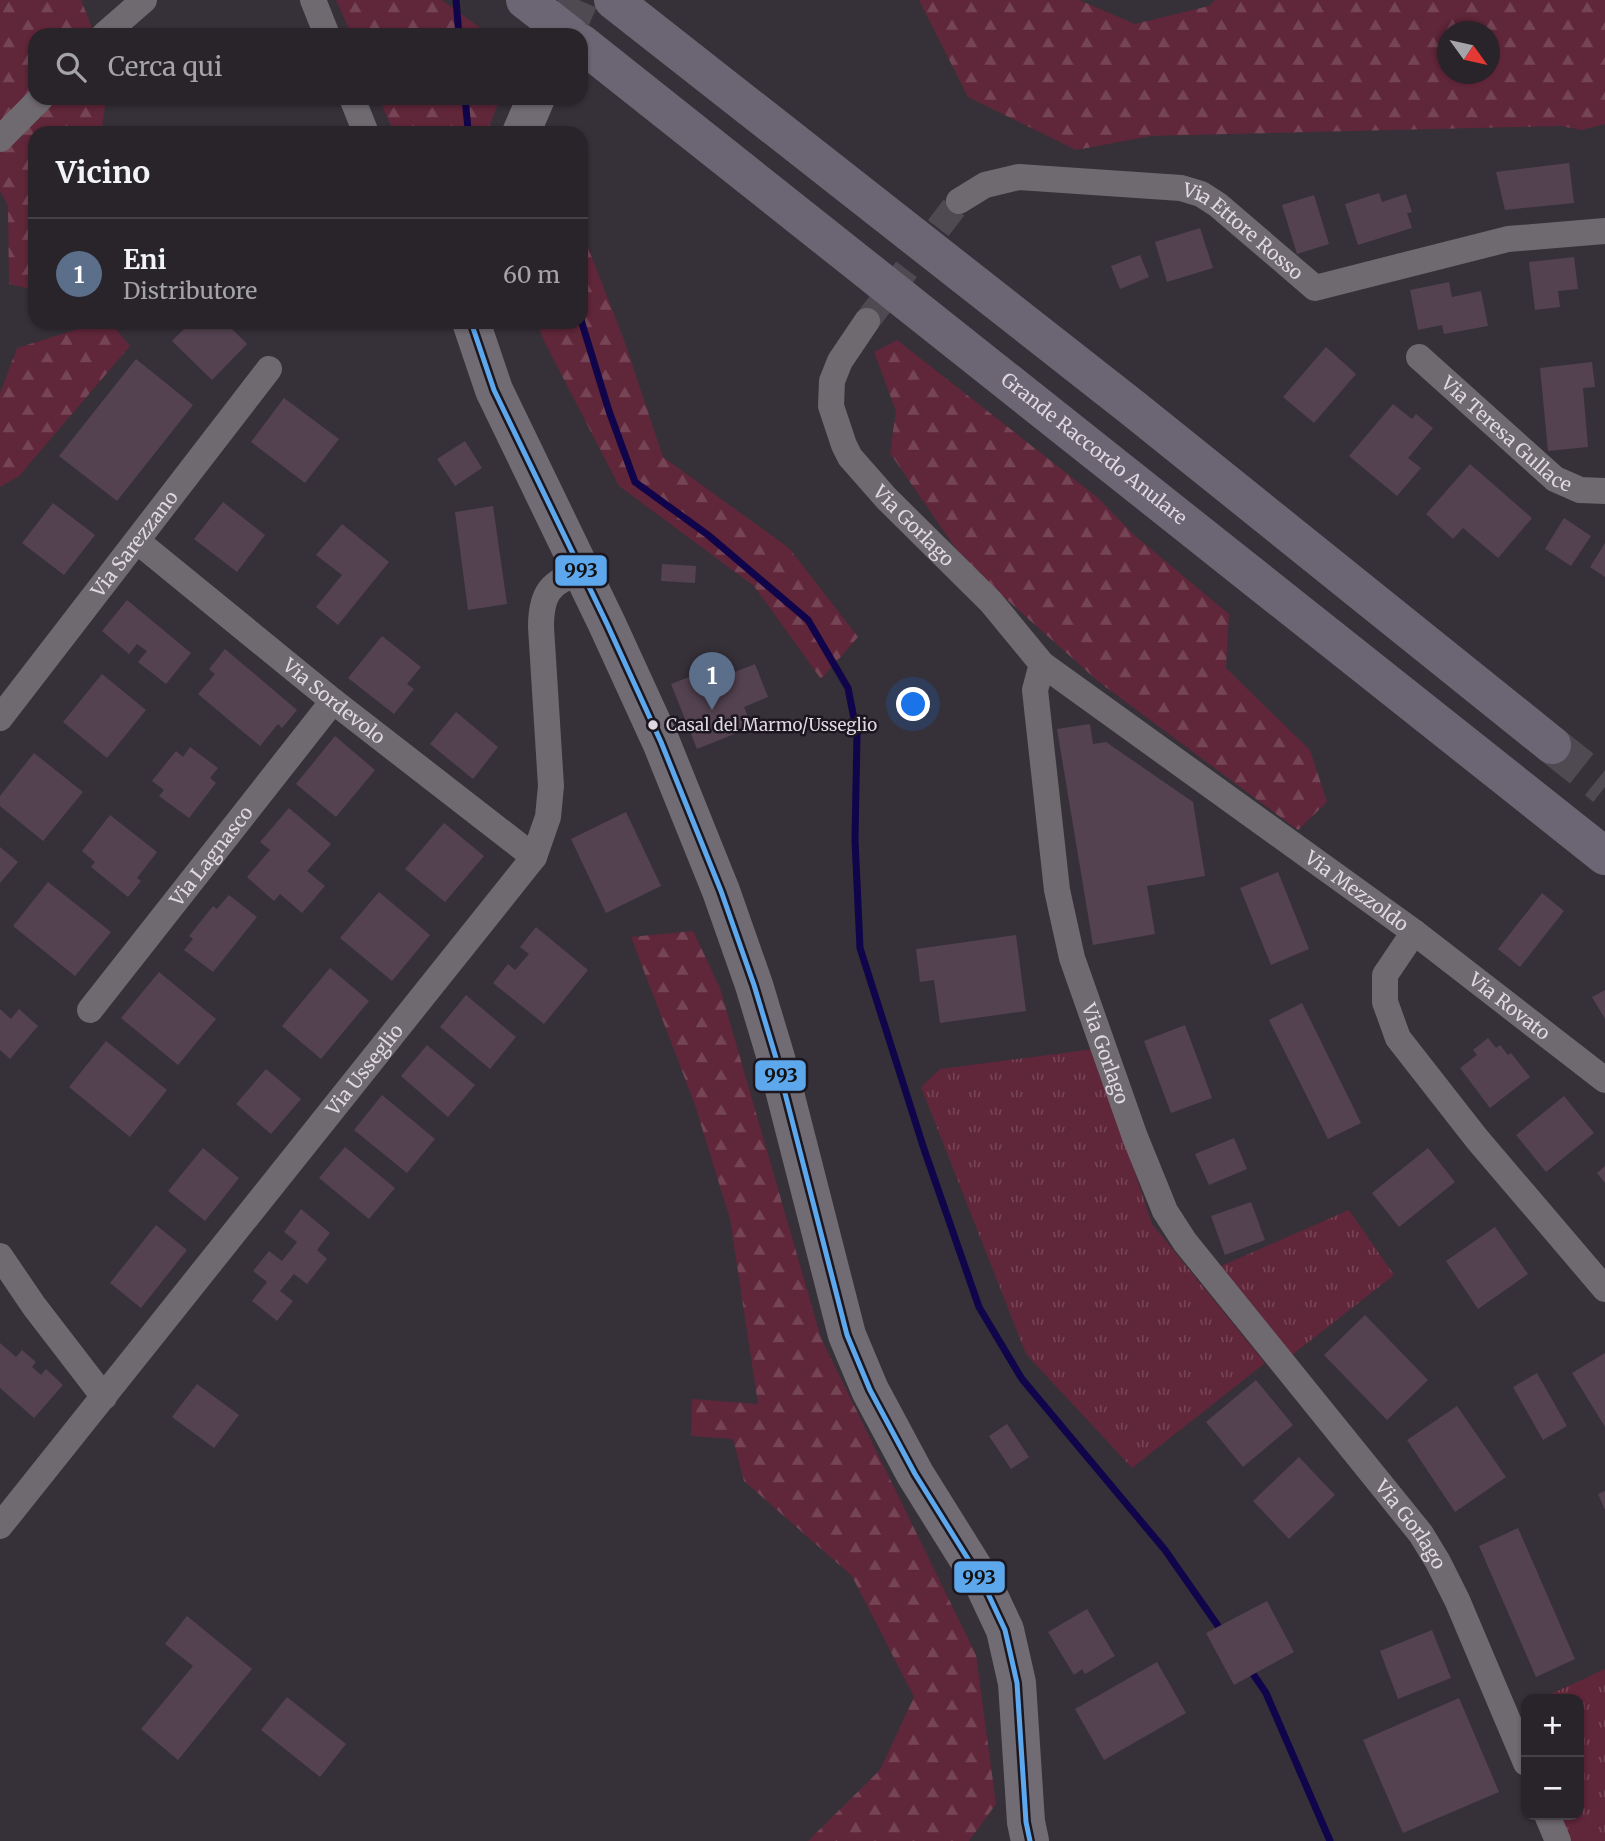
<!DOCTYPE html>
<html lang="it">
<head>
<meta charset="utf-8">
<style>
	:root { --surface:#28242a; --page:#302c32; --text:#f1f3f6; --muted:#a5a4a8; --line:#444147; --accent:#a49da6 }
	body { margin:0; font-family:Merriweather,serif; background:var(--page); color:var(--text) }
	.controls { position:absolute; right:21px; bottom:21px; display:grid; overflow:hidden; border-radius:14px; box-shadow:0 2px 5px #0004 }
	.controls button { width:63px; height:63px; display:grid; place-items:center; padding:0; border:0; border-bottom:2px solid var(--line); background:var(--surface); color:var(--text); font:35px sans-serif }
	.compass { position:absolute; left:1437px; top:21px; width:63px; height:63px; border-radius:50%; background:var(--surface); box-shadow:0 2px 5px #0004; rotate:123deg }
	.you { position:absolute; left:914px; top:705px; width:24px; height:24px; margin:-18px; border:5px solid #fff; border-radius:50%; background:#1a73e8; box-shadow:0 0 0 10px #1a73e833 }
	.badge { display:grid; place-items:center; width:46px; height:46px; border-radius:50%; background:var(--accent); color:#fff; font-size:23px; font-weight:700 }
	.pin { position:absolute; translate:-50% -58px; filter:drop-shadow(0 2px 4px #0008) }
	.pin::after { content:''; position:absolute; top:37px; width:24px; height:21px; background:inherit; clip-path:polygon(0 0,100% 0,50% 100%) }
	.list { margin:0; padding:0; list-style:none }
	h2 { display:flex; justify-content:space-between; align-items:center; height:91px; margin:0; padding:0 28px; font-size:30px }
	h2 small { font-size:23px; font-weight:400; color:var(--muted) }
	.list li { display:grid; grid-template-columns:46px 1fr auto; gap:21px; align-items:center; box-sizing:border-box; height:112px; padding:0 28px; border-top:2px solid var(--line) }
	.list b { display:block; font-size:26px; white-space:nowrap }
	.list p { margin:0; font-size:23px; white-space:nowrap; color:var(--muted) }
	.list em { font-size:23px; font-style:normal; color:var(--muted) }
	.icon { flex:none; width:38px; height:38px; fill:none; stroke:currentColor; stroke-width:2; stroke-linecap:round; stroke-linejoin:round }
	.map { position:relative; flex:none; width:1605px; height:1841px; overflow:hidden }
	.search { position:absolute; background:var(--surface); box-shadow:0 2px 5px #0004; left:28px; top:28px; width:560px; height:77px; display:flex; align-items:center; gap:18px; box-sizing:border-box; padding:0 24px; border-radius:21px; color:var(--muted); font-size:26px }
	.panel { position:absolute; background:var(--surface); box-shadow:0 2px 5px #0004; left:28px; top:126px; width:560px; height:203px; border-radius:21px }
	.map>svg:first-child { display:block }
	.grass { fill:url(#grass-tufts) }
	.forest { fill:url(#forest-firs); fill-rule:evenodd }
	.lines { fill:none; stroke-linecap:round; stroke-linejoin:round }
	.stream { stroke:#10044b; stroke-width:7 }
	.building { fill:#544250 }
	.street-tunnel { stroke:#4f4952; stroke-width:26; stroke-dasharray:26 13; stroke-linecap:butt }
	.secondary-tunnel { stroke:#4f4952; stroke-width:38; stroke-dasharray:38 19; stroke-linecap:butt }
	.highway-tunnel { stroke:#4f4952; stroke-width:38; stroke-dasharray:38 19; stroke-linecap:butt }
	.street { stroke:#6f6a70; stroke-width:26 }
	.secondary { stroke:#716c74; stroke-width:38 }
	.highway { stroke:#6c6573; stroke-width:38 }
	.bus-1-casing { stroke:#1c171e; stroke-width:10 }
	.bus-1 { stroke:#5da7ec; stroke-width:5 }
	.bus-dot { fill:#dfd8e2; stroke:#1c171e; stroke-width:2.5 }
	.labels { text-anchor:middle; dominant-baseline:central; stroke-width:5; stroke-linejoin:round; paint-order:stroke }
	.bus-label { font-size:17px; fill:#dfd8e2; stroke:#1c171e; text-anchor:start }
	.street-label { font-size:19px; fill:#dfd8e2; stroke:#1c171e }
	.line-badge { stroke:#1c171e; stroke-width:2.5 }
	.pale-badge-label { font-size:19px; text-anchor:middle; font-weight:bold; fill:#111 }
</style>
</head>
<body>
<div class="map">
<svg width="1605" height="1841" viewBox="0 0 1605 1841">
	<defs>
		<pattern id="grass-tufts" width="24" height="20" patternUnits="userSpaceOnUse" patternTransform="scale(1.75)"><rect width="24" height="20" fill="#602639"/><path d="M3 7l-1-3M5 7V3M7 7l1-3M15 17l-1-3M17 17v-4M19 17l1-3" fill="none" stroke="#764555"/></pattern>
		<pattern id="forest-firs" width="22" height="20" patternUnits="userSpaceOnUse" patternTransform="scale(1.75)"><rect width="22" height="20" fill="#602639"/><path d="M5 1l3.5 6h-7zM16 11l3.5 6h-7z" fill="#764555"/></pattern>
	</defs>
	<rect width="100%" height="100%" fill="#363038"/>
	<!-- grass -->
	<g class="grass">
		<polygon points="1094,1049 1152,1224 1265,1363 1132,1468 1026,1354 921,1087 940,1069"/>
		<polygon points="1349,1210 1394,1275 1292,1355 1221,1266"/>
		<polygon points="1605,1669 1605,1841 1571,1841 1561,1815 1579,1815 1579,1699 1540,1699"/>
	</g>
	<!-- forest -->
	<g class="forest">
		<polygon points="0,0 81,0 95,35 35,35 35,98 106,98 102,128 98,133 35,133 35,290 9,284 8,206 0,191"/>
		<polygon points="336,0 442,0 490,35 352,35"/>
		<path d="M919,0H1079L1135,24L1209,6L1215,0H1605V124L1582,130L1561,126L1151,136L1076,150L968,97ZM1448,32H1490V74H1448Z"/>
		<polygon points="379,98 500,98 487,133 394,133"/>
		<polygon points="581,183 584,237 624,340 663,457 789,548 858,637 821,679 754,586 619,486 542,337 538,322 581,322"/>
		<polygon points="101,322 110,322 130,346 19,476 0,487 0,393 17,348"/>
		<polygon points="897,340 1098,498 1134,535 1229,614 1226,668 1310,750 1327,802 1298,830 1099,682 965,562 890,453 896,411 874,352"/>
		<polygon points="693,931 720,988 821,1338 976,1655 996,1804 969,1841 808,1841 880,1770 914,1697 852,1576 744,1481 733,1439 691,1436 692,1399 758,1404 730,1219 695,1105 631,937"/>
	</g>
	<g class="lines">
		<!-- stream -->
		<g class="stream">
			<polyline points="456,0 459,35"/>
			<polyline points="465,98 468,129 470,133"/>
			<polyline points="581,320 609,411 635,482 708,535 808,620 848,688 857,734 855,840 860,948 924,1149 979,1307 1022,1379 1165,1550 1223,1633"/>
			<polyline points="1249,1668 1266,1693 1330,1841"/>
		</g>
	</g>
	<!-- building -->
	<g class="building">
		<polygon points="1569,163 1574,203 1505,210 1496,172"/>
		<polygon points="1379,193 1382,202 1406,194 1412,212 1407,213 1412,228 1358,245 1345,204"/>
		<polygon points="1314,195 1329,244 1297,254 1282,205"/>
		<polygon points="1200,228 1213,268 1167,282 1155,242"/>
		<polygon points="1140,255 1149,277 1120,289 1111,266"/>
		<polygon points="1574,257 1578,289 1558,291 1560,307 1535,310 1529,262"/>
		<polygon points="1449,282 1452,297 1481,291 1488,326 1444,334 1442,325 1418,330 1410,290"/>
		<polygon points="191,322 225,322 247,344 212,380 172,341"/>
		<polygon points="1326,347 1356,374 1314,423 1283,397"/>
		<polygon points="136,359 193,405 117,501 59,456"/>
		<polygon points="1592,362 1595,387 1583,388 1588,447 1548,451 1540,368"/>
		<polygon points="284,398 339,439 305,483 251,442"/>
		<polygon points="1393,404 1412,419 1416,414 1433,428 1408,458 1421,468 1397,496 1349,456"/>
		<polygon points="465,441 482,468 455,486 437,459"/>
		<polygon points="1470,464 1532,518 1498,558 1463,528 1453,539 1426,514"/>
		<polygon points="223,502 265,535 237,572 194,539"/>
		<polygon points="53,503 95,535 64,575 22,543"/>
		<polygon points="493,506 507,604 468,610 455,512"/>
		<polygon points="1564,518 1591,536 1571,566 1545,549"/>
		<polygon points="342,524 389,562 338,625 316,607 342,575 316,555"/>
		<polygon points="1605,543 1605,577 1590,567"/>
		<polygon points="662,564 696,566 695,583 661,581"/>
		<polygon points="127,600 191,653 166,684 138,662 147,651 137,644 129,654 102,631"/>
		<polygon points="382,636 421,667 407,684 414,689 394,714 348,678"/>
		<polygon points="225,649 297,710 282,728 278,724 260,746 198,694 215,674 209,669"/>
		<polygon points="730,661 735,672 755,664 768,697 744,707 752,727 697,749 671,684"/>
		<polygon points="102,674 146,710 107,758 63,722"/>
		<polygon points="456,712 498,747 473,779 430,744"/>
		<polygon points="1090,724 1093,744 1106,742 1193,802 1205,876 1147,886 1155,934 1093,945 1057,729"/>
		<polygon points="335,736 375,770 336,817 296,784"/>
		<polygon points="190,747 218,768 210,778 216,783 189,818 159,796 164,790 152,781 176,751 183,757"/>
		<polygon points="34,753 83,792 43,841 0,806 0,796"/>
		<polygon points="289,808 331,844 307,871 325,886 302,913 280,894 274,901 247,877 270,850 260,842"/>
		<polygon points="626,812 661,886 606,913 571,839"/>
		<polygon points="110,815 157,852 137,878 141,881 128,897 91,867 95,862 82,851"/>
		<polygon points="444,823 484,856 445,902 405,869"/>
		<polygon points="0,847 18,862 0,883"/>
		<polygon points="1278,872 1309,949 1271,965 1240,888"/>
		<polygon points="48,882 111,932 75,976 13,926"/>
		<polygon points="379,892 430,935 392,981 340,938"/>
		<polygon points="1542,893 1564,911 1520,967 1498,949"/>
		<polygon points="229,895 257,917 213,972 184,950 193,939 189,936 213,906 217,909"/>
		<polygon points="536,927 588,970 544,1024 493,983 508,964 515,970 529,954 520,947"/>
		<polygon points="1016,935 1026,1011 940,1023 934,980 920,982 916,949"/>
		<polygon points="330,968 369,1001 321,1059 282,1026"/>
		<polygon points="159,972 216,1019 178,1065 121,1018"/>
		<polygon points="1605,990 1605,1019 1592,997"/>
		<polygon points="466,995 516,1037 490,1069 440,1027"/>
		<polygon points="1302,1003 1361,1123 1328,1139 1269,1020"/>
		<polygon points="0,1009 11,1019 19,1009 38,1026 10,1059 0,1050"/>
		<polygon points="1185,1025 1212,1098 1171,1113 1144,1041"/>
		<polygon points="1488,1038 1496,1048 1500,1045 1508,1055 1511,1053 1530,1077 1490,1108 1460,1068 1477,1055 1473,1050"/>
		<polygon points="106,1041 167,1090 130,1137 69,1087"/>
		<polygon points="427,1045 475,1085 448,1117 401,1076"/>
		<polygon points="266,1069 301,1099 271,1134 236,1104"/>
		<polygon points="382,1095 435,1139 407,1173 354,1130"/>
		<polygon points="1564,1096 1594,1133 1546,1172 1516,1135"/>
		<polygon points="1234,1138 1247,1169 1209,1185 1195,1154"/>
		<polygon points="345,1147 395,1188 369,1219 319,1178"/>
		<polygon points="203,1148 239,1178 205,1221 168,1191"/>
		<polygon points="1428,1148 1455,1182 1399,1227 1372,1193"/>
		<polygon points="1605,1166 1605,1183 1597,1173"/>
		<polygon points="1251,1202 1265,1240 1225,1255 1211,1216"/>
		<polygon points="301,1209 330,1233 317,1250 327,1259 307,1284 294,1274 280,1291 293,1301 277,1321 252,1301 267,1282 253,1271 269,1251 282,1261 297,1242 284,1232"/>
		<polygon points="156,1225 187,1250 141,1308 110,1283"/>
		<polygon points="1495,1227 1528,1274 1478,1309 1446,1261"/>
		<polygon points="1365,1315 1428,1380 1387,1420 1324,1355"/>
		<polygon points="0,1343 16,1357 22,1350 36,1362 32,1367 41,1375 46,1369 63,1385 34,1418 0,1388"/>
		<polygon points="1605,1353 1605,1427 1572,1373"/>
		<polygon points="1537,1373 1567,1426 1543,1440 1513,1387"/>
		<polygon points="1256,1380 1293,1425 1243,1467 1206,1422"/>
		<polygon points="197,1384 239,1415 214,1448 172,1417"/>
		<polygon points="1457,1406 1506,1477 1455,1512 1407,1440"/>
		<polygon points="1007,1424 1029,1457 1011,1469 989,1436"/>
		<polygon points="1299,1457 1335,1495 1289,1539 1253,1501"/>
		<polygon points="1605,1491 1605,1510 1598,1494"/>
		<polygon points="1518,1528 1575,1659 1536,1677 1479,1546"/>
		<polygon points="1267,1601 1294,1652 1234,1685 1206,1633"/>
		<polygon points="1087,1609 1115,1656 1085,1674 1082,1669 1074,1675 1048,1632"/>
		<polygon points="187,1616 252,1669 178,1760 141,1729 193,1666 165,1644"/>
		<polygon points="1432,1630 1451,1678 1398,1699 1380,1651"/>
		<polygon points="1157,1662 1186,1713 1104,1760 1075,1709"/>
		<polygon points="287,1697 346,1744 320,1777 261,1730"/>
		<polygon points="1459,1698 1499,1792 1403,1833 1363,1740"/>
	</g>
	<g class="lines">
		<!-- street-tunnel -->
		<polyline class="street-tunnel" points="867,321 959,201"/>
		<!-- secondary-tunnel -->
		<polyline class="secondary-tunnel" points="564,35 579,0"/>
		<!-- highway-tunnel -->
		<polyline class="highway-tunnel" points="1552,745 1605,787"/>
		<!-- street -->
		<g class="street">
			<polyline points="313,0 327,35"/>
			<polyline points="104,35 144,0"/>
			<polyline points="352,98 366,133"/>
			<polyline points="0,139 41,98"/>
			<path id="s1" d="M959,201L985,185L1019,177L1181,188L1201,194L1218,205L1315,288L1508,239L1605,231"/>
			<path id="s2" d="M867,321L840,361L832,381L831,406L844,445L850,457L886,498L991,602L1042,664L1035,690L1057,890L1072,958L1135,1137L1165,1211L1185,1242L1421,1534L1438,1562L1457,1600L1526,1763"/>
			<path id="s3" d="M1419,357L1555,479L1580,490L1605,491"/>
			<path id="s4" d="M137,541L333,701L534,857"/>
			<path id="s5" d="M1042,664L1414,932L1385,975V1002L1398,1038L1477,1139L1605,1289"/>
			<path id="s6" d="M0,718L269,369"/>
			<path id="s7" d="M1414,932L1605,1080"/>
			<path id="s8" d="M90,1010L333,701"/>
			<polyline points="0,1256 34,1306 104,1397"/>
			<path id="s9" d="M0,1526L534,857L548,817L551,786L541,627C541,591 551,583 583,570"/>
			<polyline points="1547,1815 1558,1841"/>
		</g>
		<!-- secondary -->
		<g class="secondary">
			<polyline points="521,133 536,98"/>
			<polyline points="471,322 494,390 607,624 661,742 721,891 754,985 776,1058 847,1335 870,1390 915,1474 983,1583 1005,1630 1017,1683 1026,1822 1030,1841"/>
		</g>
		<!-- highway -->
		<g class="highway">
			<polyline points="525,0 570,35"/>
			<polyline points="613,0 1134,409 1552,745"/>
			<path id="s10" d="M581,43C925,312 1265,584 1605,856"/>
		</g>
		<!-- bus-1 casing -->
		<g class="bus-1-casing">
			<polyline id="bus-1" points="471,322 494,390 607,624 661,742 721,891 754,985 776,1058 847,1335 870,1390 915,1474 983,1583 1005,1630 1017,1683 1026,1822 1030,1841"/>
		</g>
		<!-- bus-1 -->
		<use href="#bus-1" class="bus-1"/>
	</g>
	<!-- markers -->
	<circle class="bus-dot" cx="653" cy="725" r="6"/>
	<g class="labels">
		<!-- bus labels -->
		<g class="bus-label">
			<text x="666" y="725">Casal del Marmo/Usseglio</text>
		</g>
		<!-- street labels -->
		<g class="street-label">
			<text stroke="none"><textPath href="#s1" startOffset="304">Via Ettore Rosso</textPath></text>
			<text stroke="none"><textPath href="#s3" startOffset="117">Via Teresa Gullace</textPath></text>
			<text stroke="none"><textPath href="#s10" startOffset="654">Grande Raccordo Anulare</textPath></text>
			<text stroke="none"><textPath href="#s2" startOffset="243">Via Gorlago</textPath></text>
			<text stroke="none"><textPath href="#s6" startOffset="220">Via Sarezzano</textPath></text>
			<text stroke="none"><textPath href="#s4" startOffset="254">Via Sordevolo</textPath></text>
			<text stroke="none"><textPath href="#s8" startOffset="196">Via Lagnasco</textPath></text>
			<text stroke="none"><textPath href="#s5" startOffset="388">Via Mezzoldo</textPath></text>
			<text stroke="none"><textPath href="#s7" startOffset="121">Via Rovato</textPath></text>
			<text stroke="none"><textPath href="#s2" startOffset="831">Via Gorlago</textPath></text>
			<text stroke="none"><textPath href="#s9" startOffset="584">Via Usseglio</textPath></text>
			<text stroke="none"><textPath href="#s2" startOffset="1398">Via Gorlago</textPath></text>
		</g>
	</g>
	<g class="line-badge">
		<rect x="554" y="554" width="54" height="33" rx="7" fill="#5da7ec"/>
		<rect x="754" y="1059" width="53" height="33" rx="7" fill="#5da7ec"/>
		<rect x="953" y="1560" width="53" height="34" rx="7" fill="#5da7ec"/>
	</g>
	<g class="pale-badge-label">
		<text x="581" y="577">993</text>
		<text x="781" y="1082">993</text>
		<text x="979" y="1584">993</text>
	</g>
</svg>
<div class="controls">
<button>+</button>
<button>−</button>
</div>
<svg class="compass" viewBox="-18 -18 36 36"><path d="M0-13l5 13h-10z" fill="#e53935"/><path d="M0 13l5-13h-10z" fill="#a5a4a8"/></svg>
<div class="you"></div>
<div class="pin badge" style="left:712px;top:710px;background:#5c6f8a">1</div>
<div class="search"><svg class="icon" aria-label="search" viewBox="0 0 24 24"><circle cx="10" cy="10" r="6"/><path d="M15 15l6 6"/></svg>Cerca qui</div>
<section class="panel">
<h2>Vicino<small></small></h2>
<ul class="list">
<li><span class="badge" style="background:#5c6f8a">1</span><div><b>Eni</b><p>Distributore</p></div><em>60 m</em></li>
</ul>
</section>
</div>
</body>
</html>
